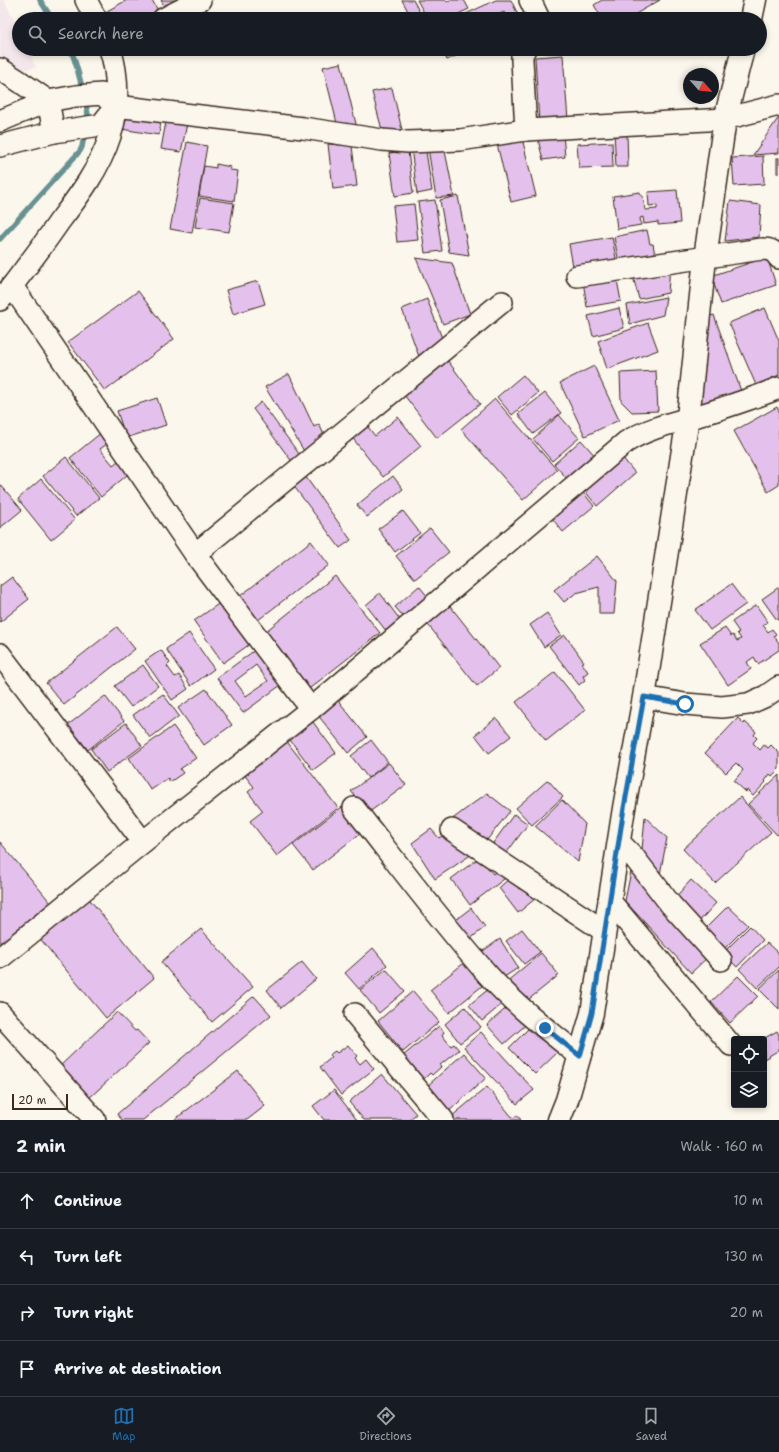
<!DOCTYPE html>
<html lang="en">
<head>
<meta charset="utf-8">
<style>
	:root { --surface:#171b24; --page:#20242c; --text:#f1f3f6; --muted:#9ea1a6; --line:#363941; --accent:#1f6fb2 }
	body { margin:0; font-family:"Shantell Sans",sans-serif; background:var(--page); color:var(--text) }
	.controls { position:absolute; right:12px; bottom:12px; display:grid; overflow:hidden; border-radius:4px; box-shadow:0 2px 6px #0003 }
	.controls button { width:36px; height:36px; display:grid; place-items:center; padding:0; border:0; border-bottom:1px solid var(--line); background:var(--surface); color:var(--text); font:20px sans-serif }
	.compass { position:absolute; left:683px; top:68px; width:36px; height:36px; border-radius:50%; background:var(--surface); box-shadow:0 2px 6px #0003; rotate:117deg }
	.scale { position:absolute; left:12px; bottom:10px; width:56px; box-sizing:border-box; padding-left:4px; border:2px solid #3b2a1e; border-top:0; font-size:11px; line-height:14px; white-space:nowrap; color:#3b2a1e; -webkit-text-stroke:3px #fbf7ec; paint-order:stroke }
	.stop { position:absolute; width:12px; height:12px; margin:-9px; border:3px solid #1f6fb2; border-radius:50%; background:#fff }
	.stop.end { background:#1f6fb2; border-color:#fff; box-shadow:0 1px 4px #0008 }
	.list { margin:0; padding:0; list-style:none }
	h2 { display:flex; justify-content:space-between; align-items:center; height:52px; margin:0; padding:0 16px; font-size:17px }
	h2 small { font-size:13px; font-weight:400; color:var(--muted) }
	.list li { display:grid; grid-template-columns:26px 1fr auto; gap:12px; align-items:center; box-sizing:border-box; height:56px; padding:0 16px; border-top:1px solid var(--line) }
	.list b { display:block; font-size:15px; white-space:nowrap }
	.list em { font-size:13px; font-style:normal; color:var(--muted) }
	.icon { flex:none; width:22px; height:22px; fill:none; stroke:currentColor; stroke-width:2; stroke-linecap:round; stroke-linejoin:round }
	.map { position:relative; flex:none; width:779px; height:1120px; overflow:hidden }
	.search { position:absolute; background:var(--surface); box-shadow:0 2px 6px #0003; left:12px; right:12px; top:12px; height:44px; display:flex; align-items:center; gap:10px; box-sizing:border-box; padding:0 14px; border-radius:22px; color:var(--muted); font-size:15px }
	.sheet { height:276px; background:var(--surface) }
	nav { display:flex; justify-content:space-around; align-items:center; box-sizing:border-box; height:56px; border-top:1px solid var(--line); background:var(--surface); font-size:11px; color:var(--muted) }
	nav a { display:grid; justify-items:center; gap:2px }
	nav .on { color:var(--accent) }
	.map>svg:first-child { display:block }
	.built { fill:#f4e7ec }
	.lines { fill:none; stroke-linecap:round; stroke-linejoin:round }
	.stream { stroke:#679191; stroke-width:5.5 }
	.building { fill:#e4c1ec; stroke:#3b2a1e; fill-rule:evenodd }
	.minor-casing { stroke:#3b2a1e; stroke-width:24 }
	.major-casing { stroke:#3b2a1e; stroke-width:25 }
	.minor { stroke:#fbf7ec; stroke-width:21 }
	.major { stroke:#fbf7ec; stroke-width:22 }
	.route { stroke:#1f6fb2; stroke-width:5 }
</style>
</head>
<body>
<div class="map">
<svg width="779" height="1120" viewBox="0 0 779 1120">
	<rect width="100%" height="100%" fill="#fbf7ec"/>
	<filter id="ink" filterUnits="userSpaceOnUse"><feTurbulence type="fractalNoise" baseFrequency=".025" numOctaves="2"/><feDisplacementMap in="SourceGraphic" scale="8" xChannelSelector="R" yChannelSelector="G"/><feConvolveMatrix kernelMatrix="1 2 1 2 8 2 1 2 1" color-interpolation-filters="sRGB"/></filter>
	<g filter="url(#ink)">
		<!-- built -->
		<polygon class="built" points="0,0 4,0 19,31 19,49 28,49 36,67 0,76"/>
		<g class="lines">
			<!-- stream -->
			<g class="stream">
				<polyline points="40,0 52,19"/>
				<polyline points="71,49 77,68 83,91"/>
				<polyline points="85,100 88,114 86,122"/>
				<polyline points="0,239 80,151 82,147 85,131"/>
			</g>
		</g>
		<!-- building -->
		<g class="building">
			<polygon points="127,0 152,0 161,16 154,19 112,19 107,11"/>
			<polygon points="161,0 190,0 167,12"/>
			<polygon points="402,0 413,0 423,18 426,16 417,0 446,0 447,2 450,0 464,0 469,9 447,19 412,19"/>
			<polygon points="496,0 511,0 520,19 500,19 506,16 504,12 488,19 455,19"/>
			<polygon points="602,0 660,0 627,19 602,19 594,5"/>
			<polygon points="442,49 471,49 447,60"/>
			<polygon points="563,55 568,120 539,122 535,57"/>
			<polygon points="341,63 357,128 338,127 323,67"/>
			<polygon points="392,88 402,130 382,130 372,92"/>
			<polygon points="127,113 162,115 159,135 121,129"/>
			<polygon points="167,116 188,119 181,152 161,149"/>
			<polygon points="779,117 779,153 753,155"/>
			<polygon points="614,133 627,133 628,167 616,167"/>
			<polygon points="563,134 565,157 543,160 537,135"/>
			<polygon points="522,138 536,196 511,202 497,144"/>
			<polygon points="187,142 207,146 192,233 170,229"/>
			<polygon points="612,142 613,167 579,168 577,144"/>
			<polygon points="328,144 352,146 357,186 333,189"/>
			<polygon points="425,145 432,191 417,194 411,148"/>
			<polygon points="444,146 454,196 436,198 428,148"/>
			<polygon points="408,151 413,193 395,196 389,153"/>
			<polygon points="763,156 764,184 734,186 732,158"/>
			<rect x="777" y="158" width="2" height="15"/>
			<polygon points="216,164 231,167 230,170 238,171 234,201 199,196 204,166 216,168"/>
			<polygon points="677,190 680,223 658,225 658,222 644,224 643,217 640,218 641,225 617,229 613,196 640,192 641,196 643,196 645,210 657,209 657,205 649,206 648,192"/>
			<polygon points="458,196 469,255 449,252 440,200"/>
			<polygon points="200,198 234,203 229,232 195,227"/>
			<polygon points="435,200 442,251 425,253 418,202"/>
			<polygon points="730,201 761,205 759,237 725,241"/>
			<polygon points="414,204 418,240 397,242 393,206"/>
			<polygon points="647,230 650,244 653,244 655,255 619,263 614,237"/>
			<polygon points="612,237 617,264 574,272 569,244"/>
			<polygon points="767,257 776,285 721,304 711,276"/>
			<polygon points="416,258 452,263 470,314 443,324"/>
			<polygon points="670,266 668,293 639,299 632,273"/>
			<polygon points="616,275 621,301 587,307 583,281"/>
			<polygon points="258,281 265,304 233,314 226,290"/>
			<polygon points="138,291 174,339 105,391 68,342"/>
			<polygon points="666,297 663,315 630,324 627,305"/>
			<polygon points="427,299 445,346 422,365 402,309"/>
			<polygon points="619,308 624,328 593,336 588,316"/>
			<polygon points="765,308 779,341 779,375 756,385 729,323"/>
			<polygon points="714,315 742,394 698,406 707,317"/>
			<polygon points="648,323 658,350 607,369 598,341"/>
			<polygon points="445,357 480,404 437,438 401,391"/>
			<polygon points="594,366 619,420 585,436 560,383"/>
			<polygon points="656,371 658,411 632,412 621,401 620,373"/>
			<polygon points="289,374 314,427 319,424 326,439 304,451 265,387"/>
			<polygon points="523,375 538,393 512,415 497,397"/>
			<polygon points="545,393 561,413 533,434 518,414"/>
			<polygon points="157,398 166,425 126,438 117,411"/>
			<polygon points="495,399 557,470 523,500 461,429"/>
			<polygon points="261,402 302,458 293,463 253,409"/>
			<polygon points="777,407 779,411 779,485 768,492 734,431"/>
			<polygon points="559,415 579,438 552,461 533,439"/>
			<polygon points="398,417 421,446 383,477 347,431 362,419 375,436"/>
			<polygon points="102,432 110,442 100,449 113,465 123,457 133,470 101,497 70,458"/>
			<polygon points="581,440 598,459 570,482 554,464"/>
			<polygon points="618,452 635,473 597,506 580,485"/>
			<polygon points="66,457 99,498 76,516 43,476"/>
			<polygon points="305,476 351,540 340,548 293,485"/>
			<polygon points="393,476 403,489 367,517 357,505"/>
			<polygon points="41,479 75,520 51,540 18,499"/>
			<polygon points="0,484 22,510 0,528"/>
			<polygon points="578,486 594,506 563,532 547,512"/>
			<polygon points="403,511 420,533 395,552 378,529"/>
			<polygon points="430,528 449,552 415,579 396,556"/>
			<polygon points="311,541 329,565 253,624 235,600"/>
			<polygon points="597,556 617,581 614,614 599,614 599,587 576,593 564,602 554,590"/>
			<polygon points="335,576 380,633 305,692 261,635"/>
			<polygon points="12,577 29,599 0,622 0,586"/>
			<polygon points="731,584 746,604 710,630 695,610"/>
			<polygon points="419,586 433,603 409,623 395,607"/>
			<polygon points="779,587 779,619 777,620 762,599"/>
			<polygon points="380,593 404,625 390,636 366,605"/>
			<polygon points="224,600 253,642 223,663 194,621"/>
			<polygon points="447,602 499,668 477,686 425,621"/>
			<polygon points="756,605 768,622 763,625 768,632 772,629 776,634 774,636 779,643 779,650 758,664 754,657 747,662 751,669 728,685 700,643 725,628 731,636 733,635 737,641 741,639 737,633 739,632 732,622"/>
			<polygon points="547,613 561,635 544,647 530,625"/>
			<polygon points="117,627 135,649 64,705 46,683"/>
			<polygon points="189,633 214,669 191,686 166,649"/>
			<polygon points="565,635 584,662 582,663 588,672 583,676 585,680 579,685 549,646"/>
			<path d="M259,647L285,682L243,713L217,678ZM256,665L268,681L246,696L235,681Z"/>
			<polygon points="161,650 170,663 167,666 175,677 179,675 188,689 172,700 145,661"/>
			<polygon points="143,665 158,686 131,707 115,686"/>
			<polygon points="555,672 585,710 546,741 516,702"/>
			<polygon points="206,689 232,725 204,745 178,708"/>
			<polygon points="163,694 179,716 150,738 133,715"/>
			<polygon points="105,696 124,721 88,750 68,725"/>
			<polygon points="337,699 367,737 348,753 317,714"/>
			<polygon points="310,718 336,753 313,770 287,736"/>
			<polygon points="496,718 511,736 489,753 475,735"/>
			<polygon points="738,718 744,724 745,722 756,732 754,735 757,738 753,743 760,750 764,745 768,748 771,745 779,753 779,769 772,776 770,774 765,781 766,782 753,796 747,790 746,792 734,781 743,770 736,763 726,773 705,753"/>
			<polygon points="126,723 142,746 107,772 91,749"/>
			<polygon points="173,726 196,758 180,769 183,773 170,782 168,778 151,790 129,758"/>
			<polygon points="285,739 338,808 277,856 250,821 263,811 248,792 254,787 243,773"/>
			<polygon points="371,740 388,762 368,778 351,756"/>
			<polygon points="389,763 406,785 368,813 351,791"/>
			<polygon points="779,775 779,833 777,835 748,804"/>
			<polygon points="548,780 563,797 532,825 516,808"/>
			<polygon points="487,793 510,811 483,845 446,824"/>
			<polygon points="740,797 771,832 715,883 683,849"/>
			<polygon points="562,800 585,824 578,862 535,826"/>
			<polygon points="342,807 362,832 313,870 293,845"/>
			<polygon points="514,814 528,824 505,855 491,846"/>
			<polygon points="645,817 667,838 658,885 641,861"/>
			<polygon points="431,829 439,838 443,835 448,840 478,850 435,879 412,843"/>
			<polygon points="0,842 51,903 0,946"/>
			<polygon points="484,854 492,865 488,868 493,874 502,867 508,876 470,905 451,879"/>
			<polygon points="631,871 713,952 691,973 625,901"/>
			<polygon points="515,873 542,893 518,913 499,888"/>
			<polygon points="691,880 716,903 696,925 671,902"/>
			<polygon points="86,895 154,978 106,1018 37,935"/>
			<polygon points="728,906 748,925 721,952 702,932"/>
			<polygon points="471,908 485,927 464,944 450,924"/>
			<polygon points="750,926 763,940 737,967 723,953"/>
			<polygon points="201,929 253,987 212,1022 161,962"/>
			<polygon points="522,929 540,952 524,964 506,941"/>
			<polygon points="500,939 518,968 498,981 480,953"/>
			<polygon points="767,943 779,954 779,967 757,988 739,969"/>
			<polygon points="373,948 387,965 359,989 345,973"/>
			<polygon points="541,953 559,975 523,1004 505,983"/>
			<polygon points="302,962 316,979 281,1008 267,990"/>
			<polygon points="464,963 469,970 471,968 479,979 477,981 482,986 449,1013 430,990"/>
			<polygon points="386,969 405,991 379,1013 360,990"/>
			<polygon points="779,970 779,1009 759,989"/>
			<polygon points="738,976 758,996 730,1023 711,1002"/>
			<polygon points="495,984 508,999 482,1021 469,1005"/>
			<polygon points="413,991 439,1022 403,1052 378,1021"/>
			<polygon points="254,996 271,1015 143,1120 122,1120 117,1114"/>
			<polygon points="512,1003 529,1022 504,1044 487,1025"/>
			<polygon points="465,1007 481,1027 460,1043 445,1024"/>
			<polygon points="117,1012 135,1031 137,1030 149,1043 87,1100 60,1066"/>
			<polygon points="532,1025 558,1052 535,1074 509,1048"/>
			<polygon points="439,1026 444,1032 442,1035 451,1046 454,1044 459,1050 440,1065 441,1067 432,1075 430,1073 423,1080 403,1056"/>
			<polygon points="777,1031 779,1035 779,1050 764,1059 764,1039 763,1039"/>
			<polygon points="481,1032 534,1090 517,1104 464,1047"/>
			<polygon points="348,1045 357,1056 355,1058 360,1064 366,1059 374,1069 341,1095 320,1067 331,1058 329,1055 335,1051 337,1053"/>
			<polygon points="464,1053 486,1078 448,1112 426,1087"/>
			<polygon points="238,1071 265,1106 247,1120 174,1120"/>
			<polygon points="382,1074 416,1114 409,1120 364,1120 349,1102"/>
			<polygon points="487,1087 513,1118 517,1115 521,1120 454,1120 451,1117"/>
			<polygon points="334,1090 357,1120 324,1120 313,1106"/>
		</g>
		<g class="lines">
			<!-- minor casing -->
			<g class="minor-casing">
				<g id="minor">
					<polyline points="86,0 96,19"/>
					<polyline points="530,0 539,19"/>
					<polyline points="163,19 200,0"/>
					<polyline points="525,49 522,55 522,60 526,130"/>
					<polyline points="0,69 19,81 48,101 54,132"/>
					<polyline points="0,121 48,101 76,96 102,94 116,106 303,128 382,140 408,142 460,140 526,130 725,119 779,105"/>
					<polyline points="0,146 54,132 101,125 116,106"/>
					<path d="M577,276L762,249C771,249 774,251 779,258"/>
					<polyline points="12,286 195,554 311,709"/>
					<path d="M0,300L12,286C28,265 44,244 59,222C79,196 100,168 110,136C119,110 119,76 110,49"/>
					<polyline points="195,554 502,302"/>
					<polyline points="0,654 143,842"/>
					<polyline points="644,697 685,704 722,707 748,704 766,696 779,687"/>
					<path d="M354,808C398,864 441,922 489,976C516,1006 549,1031 580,1056"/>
					<polyline points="452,830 604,931"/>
					<polyline points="619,842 633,856 671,905 721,960"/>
					<polyline points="609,900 731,1045"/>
					<path d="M0,958L143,842L311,709L626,442C650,427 677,422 704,414C729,406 754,398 779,388"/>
					<polyline points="0,1013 95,1120"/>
					<polyline points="355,1014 443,1120"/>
				</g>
			</g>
			<!-- major casing -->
			<g class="major-casing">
				<g id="major">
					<polyline points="751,19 755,0"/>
					<polyline points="559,1120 567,1100 592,1013 624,808 644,697 688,418 705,258 725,119 743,49"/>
				</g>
			</g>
			<!-- minor -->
			<use href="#minor" class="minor"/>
			<!-- major -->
			<use href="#major" class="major"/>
		</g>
	</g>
	<g class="lines" filter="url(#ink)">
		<!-- route -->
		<polyline class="route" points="545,1028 580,1056 592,1013 624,808 644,697 685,704"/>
	</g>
</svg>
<div class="controls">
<button><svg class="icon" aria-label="locate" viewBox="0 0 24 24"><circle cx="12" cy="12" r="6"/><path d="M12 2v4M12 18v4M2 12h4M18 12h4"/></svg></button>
<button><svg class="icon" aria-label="layers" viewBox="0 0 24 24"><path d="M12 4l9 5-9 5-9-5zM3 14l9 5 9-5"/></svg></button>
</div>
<svg class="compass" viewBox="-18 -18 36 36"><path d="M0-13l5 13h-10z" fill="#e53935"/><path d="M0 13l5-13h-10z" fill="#9ea1a6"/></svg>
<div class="scale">20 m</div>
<div class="stop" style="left:685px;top:704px"></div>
<div class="stop end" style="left:545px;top:1028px"></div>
<div class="search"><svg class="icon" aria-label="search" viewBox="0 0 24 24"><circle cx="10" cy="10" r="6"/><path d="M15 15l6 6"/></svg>Search here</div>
</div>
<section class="sheet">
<h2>2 min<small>Walk · 160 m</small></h2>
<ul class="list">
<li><svg class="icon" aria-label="ahead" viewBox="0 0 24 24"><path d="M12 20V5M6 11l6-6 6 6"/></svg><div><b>Continue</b></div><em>10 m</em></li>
<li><svg class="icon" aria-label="left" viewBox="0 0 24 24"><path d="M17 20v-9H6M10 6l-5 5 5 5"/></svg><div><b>Turn left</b></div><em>130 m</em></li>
<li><svg class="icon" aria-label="right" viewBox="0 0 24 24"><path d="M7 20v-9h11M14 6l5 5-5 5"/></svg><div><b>Turn right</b></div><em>20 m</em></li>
<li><svg class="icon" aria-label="arrive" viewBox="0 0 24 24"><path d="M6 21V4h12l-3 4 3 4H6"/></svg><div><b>Arrive at destination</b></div></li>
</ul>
</section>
<nav>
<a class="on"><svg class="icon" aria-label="map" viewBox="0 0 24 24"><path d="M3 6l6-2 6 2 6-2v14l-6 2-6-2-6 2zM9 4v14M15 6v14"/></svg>Map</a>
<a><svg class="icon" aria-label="directions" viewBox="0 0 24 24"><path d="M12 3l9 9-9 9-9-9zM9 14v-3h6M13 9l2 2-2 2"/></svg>Directions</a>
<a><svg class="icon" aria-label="saved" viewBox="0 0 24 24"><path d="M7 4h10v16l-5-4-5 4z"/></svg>Saved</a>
</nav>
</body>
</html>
